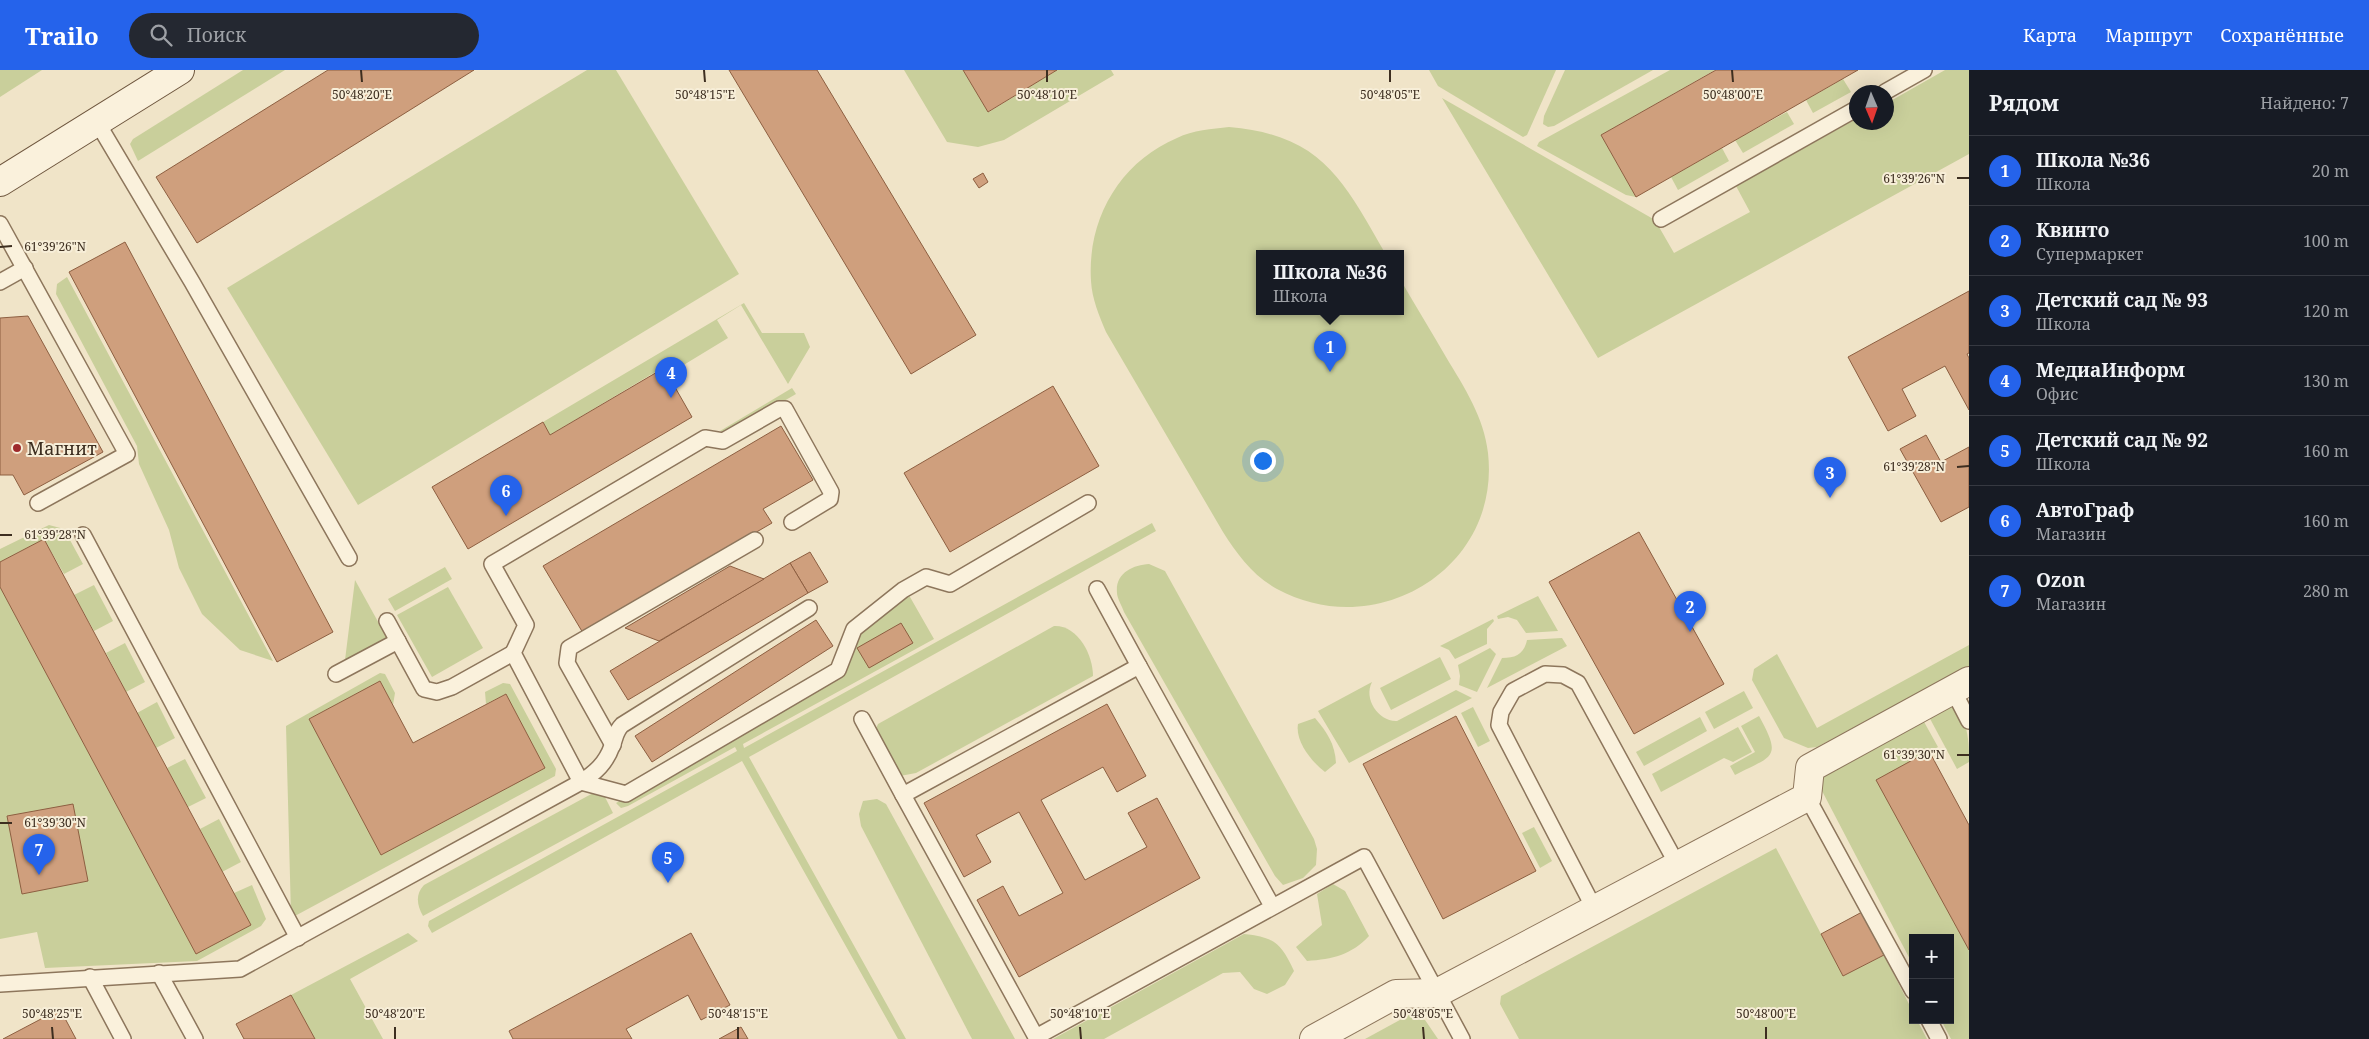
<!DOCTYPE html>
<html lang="ru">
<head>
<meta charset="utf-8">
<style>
	:root { --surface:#171b24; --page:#242831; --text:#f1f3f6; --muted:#9ea1a6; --line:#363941; --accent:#2563eb }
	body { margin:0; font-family:"Noto Serif",serif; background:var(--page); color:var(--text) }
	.controls { position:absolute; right:15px; bottom:15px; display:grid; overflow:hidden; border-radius:0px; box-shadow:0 5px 20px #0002 }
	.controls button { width:45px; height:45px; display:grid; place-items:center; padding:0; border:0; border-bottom:1px solid var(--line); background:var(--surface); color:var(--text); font:25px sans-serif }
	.compass { position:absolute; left:1849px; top:15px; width:45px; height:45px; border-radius:50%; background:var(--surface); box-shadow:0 5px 20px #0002; rotate:178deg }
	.you { position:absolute; left:1262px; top:390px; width:18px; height:18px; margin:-12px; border:4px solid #fff; border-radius:50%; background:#1a73e8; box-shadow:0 0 0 8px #1a73e833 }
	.badge { display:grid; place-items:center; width:32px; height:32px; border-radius:50%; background:var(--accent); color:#fff; font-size:16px; font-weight:700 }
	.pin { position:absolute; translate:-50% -41px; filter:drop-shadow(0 1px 2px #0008) }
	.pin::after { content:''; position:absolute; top:26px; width:18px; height:15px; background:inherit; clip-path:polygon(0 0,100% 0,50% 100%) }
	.popup { position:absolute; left:1256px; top:180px; width:148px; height:65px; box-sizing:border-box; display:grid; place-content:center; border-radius:0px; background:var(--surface); filter:drop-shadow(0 1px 4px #0005); font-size:16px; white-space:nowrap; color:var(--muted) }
	.popup b { font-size:19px; color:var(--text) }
	.popup::after { content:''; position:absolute; left:50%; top:100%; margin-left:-10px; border:10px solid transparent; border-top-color:var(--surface) }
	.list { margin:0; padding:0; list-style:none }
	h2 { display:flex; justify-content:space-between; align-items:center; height:65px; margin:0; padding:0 20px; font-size:21px }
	h2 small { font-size:16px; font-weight:400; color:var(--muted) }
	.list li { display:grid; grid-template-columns:32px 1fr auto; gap:15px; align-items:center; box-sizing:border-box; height:70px; padding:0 20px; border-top:1px solid var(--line) }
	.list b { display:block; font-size:19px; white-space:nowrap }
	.list p { margin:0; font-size:16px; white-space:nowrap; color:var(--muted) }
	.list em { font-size:16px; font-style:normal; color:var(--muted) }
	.icon { flex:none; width:28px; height:28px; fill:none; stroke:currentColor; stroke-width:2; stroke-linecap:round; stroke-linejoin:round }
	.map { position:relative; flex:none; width:1969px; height:969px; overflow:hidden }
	header { display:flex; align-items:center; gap:30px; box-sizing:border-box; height:70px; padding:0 25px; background:var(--accent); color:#fff }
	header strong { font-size:24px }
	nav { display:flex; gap:28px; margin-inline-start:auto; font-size:18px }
	.search { width:350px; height:45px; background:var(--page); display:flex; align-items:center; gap:12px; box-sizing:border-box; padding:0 18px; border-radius:28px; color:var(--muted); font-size:19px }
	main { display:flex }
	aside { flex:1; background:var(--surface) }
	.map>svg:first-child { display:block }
	.green { fill:#c9cf9b }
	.building { fill:#cf9f7d; stroke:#8d5f41 }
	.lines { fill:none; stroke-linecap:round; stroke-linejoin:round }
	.lane-casing { stroke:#8d765c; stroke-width:18 }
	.street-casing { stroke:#8d765c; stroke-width:30 }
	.secondary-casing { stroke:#6f573f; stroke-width:30 }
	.lane { stroke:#faf1dc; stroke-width:15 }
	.street { stroke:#faf1dc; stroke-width:28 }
	.secondary { stroke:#faf1dc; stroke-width:28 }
	.ticks { fill:none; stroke:#3d2e20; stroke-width:2 }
	.poi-dot { fill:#9e2a2b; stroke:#f7eed8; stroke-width:2 }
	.labels { text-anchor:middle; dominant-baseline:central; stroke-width:4; stroke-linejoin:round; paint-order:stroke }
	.poi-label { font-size:18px; fill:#3d2e20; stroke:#f7eed8; text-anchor:start }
	.ticks-label { font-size:12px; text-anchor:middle; fill:#3d2e20; stroke:#f7eed8; stroke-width:4; stroke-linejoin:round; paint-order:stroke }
</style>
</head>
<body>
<header>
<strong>Trailo</strong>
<div class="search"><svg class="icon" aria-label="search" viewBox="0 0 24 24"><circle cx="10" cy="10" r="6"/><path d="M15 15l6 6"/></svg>Поиск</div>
<nav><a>Карта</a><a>Маршрут</a><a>Сохранённые</a></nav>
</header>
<main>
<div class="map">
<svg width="1969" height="969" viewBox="0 0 1969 969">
	<rect width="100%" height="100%" fill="#f0e4c8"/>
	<!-- green -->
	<g class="green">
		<polygon points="0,0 42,0 0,27"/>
		<polygon points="243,0 285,0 138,91 130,74 133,69"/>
		<polygon points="587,0 616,0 739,204 358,435 227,218"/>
		<polygon points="904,0 963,0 989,42 1057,0 1111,0 1114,5 1004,70 978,77 947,72"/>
		<polygon points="1429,0 1556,0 1527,65 1523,67 1438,16"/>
		<polygon points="1565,0 1653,0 1554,56 1548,57 1543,54 1544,46"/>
		<polygon points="1670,0 1715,0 1601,65 1636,127 1626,125 1537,76 1539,72"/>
		<polygon points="1945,0 1969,0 1969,84 1598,288 1442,28 1655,150 1674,183 1750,142 1736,116 1856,49 1856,52 1886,52 1887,33"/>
		<polygon points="1843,9 1851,22 1813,43 1806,30"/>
		<polygon points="1787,42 1794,54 1743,83 1735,70"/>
		<path d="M1229,57C1322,65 1343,110 1385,183H1260V241H1400V209C1415,235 1431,261 1446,287C1464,317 1484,347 1488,383C1501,499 1376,573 1277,519C1253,506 1237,484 1223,462L1106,262C1099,245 1092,229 1091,211C1087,149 1120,92 1177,68C1193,60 1212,59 1229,57Z"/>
		<polygon points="1722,78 1729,91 1678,120 1671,107"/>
		<polygon points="67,207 273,591 240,580 202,544 179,498 169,460 139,394 137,376 56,224 57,214"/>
		<polygon points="744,233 762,263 804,263 810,277 788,314 741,235 717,250 728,268 677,299 672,292 550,365 543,352"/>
		<polygon points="792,318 796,324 729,363 720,361"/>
		<polygon points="1152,453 1156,461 749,687 906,969 898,969 742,691 432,863 428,856 429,851 737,681 735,677 628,736 621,738 616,733 841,603 858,562 905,524 910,527 934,569 743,674 744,678"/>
		<polygon points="49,455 64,459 83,494 64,504 44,469 0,492 0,479"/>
		<path d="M1149,494L1165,501L1314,769L1317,779L1316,795L1303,808L1283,815L1275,806L1124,542C1122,536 1117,528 1117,523C1115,503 1133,495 1149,494Z"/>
		<polygon points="445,497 452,509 395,541 388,529"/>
		<polygon points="355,510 387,568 345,590"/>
		<polygon points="94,515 113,551 94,561 74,525"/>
		<polygon points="0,517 196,884 234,823 252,815 266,849 261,856 197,891 45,898 37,862 0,869"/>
		<polygon points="448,517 483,578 432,607 397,545"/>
		<polygon points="1538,526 1558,561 1526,563 1517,550 1508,547 1498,549 1497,546"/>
		<polygon points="1493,549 1494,551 1487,559 1487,574 1455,589 1449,580 1440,576"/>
		<path d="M1054,556C1078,555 1093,585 1093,606L916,703L900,706L875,661L878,654Z"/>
		<path d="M1562,568L1567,576L1487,618L1502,588C1516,588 1524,584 1527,570Z"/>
		<polygon points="125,573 145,612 126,622 106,583"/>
		<polygon points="1969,575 1969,596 1817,677 1808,678 1784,668 1752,610 1754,599 1777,584 1817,658"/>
		<polygon points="1490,578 1496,584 1477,622 1459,615 1460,606 1458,595"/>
		<polygon points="1440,587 1451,609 1391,640 1380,618"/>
		<polygon points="380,603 385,604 395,623 393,635 380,611 309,649 381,785 544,698 506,624 486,634 485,622 503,613 510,614 556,699 555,706 293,847 291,845 286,656"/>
		<path d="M1372,612C1363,629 1379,652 1397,651L1456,620L1472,628L1349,693L1318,641Z"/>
		<polygon points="1744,621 1753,638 1714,659 1705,642"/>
		<polygon points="157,632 175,668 156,678 137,643"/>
		<path d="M1949,635C1969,645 1969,674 1969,692L1957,699L1928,645Z"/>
		<polygon points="1473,637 1490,671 1478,677 1461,643"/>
		<path d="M1759,646C1782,688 1774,685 1735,705L1730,696L1755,682L1741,656Z"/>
		<polygon points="1700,647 1707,661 1644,696 1636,682"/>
		<path d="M1315,648C1327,662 1335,674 1336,693L1325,702C1312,692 1295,672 1298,654Z"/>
		<polygon points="1923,650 1938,677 1877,710 1969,880 1969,969 1951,969 1941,950 1950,950 1950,868 1913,868 1913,895 1821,719 1820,709 1823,706"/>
		<polygon points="1738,657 1752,682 1733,692 1724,688 1661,722 1652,704"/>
		<polygon points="185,689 206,728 188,737 167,698"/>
		<path d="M595,722L604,725L613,743L423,846C417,836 415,824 424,815Z"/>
		<polygon points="877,729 886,734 1015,969 972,969 861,756 859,744 863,731"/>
		<polygon points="219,749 241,792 222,802 200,759"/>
		<polygon points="1534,757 1552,791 1540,798 1522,763"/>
		<polygon points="1776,778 1843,906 1884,885 1913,942 1913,950 1917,950 1927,969 1519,969 1500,934 1501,926"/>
		<path d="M1333,814L1345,821L1369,866C1351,885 1333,889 1307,891L1296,877L1322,855L1317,824Z"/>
		<polygon points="408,863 418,871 350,909 383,969 315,969 291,925"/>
		<path d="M1244,864C1274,867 1281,873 1294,901L1285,915L1267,924L1254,919L1240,902L1223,903L1104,969H1053Z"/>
		<polygon points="1409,945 1425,950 1438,969 1365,969"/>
	</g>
	<!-- building -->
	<g class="building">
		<polygon points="328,0 474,0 197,173 156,107"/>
		<polygon points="729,0 817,0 976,265 911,304"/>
		<polygon points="963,0 1057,0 988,42"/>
		<polygon points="1716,0 1858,0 1636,127 1601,65"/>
		<polygon points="983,103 988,112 979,118 973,109"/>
		<polygon points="125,172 333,562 277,592 69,202"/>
		<polygon points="1969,221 1969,283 1967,284 1969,288 1969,340 1945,296 1902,319 1916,346 1888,361 1848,287"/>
		<polygon points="28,246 103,382 24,425 13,405 0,405 0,248"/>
		<polygon points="664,298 692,347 468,479 432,417 543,352 550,365"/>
		<polygon points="1053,316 1099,396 950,482 904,403"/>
		<polygon points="781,356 813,410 763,439 772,453 583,563 543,496"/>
		<polygon points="1926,365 1941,392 1969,377 1969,437 1941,452 1900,379"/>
		<polygon points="1639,462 1724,614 1634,664 1549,512"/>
		<polygon points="44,469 251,855 196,884 0,517 0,492"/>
		<polygon points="810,482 828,512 808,523 790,493"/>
		<polygon points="790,493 808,523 628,630 610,601"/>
		<polygon points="730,496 764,509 659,571 625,558"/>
		<polygon points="816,550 833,576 652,692 635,666"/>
		<polygon points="901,553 913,573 869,598 857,578"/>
		<polygon points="380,611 413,673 506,624 545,698 381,785 309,649"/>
		<polygon points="1107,634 1146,706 1117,722 1103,697 1041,730 1085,810 1147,777 1128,743 1157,728 1200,808 1019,907 977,830 1003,816 1019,846 1063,823 1019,742 976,765 991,792 964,807 924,733"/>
		<polygon points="1456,646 1536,801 1443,849 1363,694"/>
		<polygon points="1929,681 1969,755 1969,880 1876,710"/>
		<polygon points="73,734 88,811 22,824 7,746"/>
		<polygon points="1862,842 1884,885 1843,906 1821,864"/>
		<polygon points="691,863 730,935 701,950 688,925 626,959 632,969 513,969 509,961"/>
		<polygon points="291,925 315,969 244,969 236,954"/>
		<polygon points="60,939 76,969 3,969"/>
		<polygon points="741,957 748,969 719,969"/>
	</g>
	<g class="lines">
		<!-- lane casing -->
		<g class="lane-casing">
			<g id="lane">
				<polyline points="1885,22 1924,0"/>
				<polyline points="97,52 192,212 349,488"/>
				<polyline points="1661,149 1856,39"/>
				<polyline points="0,154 127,384 38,433"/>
				<polyline points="0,212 25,198"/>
				<polyline points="792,452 830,429 831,422 785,339 779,339 723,371 705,368 492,494 526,555 513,583 581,712 626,724 838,600 854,559 903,520 926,507 950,514 1088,433"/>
				<polyline points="83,465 298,868"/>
				<polyline points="1097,519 1139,596"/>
				<polyline points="387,551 424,619 437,622 452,617 513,583"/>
				<polyline points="336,604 398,571"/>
				<polyline points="1953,620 1969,651"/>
				<polyline points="862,649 903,725"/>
				<polyline points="613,675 567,593 569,578 755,470"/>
				<polyline points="1807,727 1913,921"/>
				<polyline points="1272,836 1139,596 903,725 1036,967 1364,787 1462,969"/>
				<polyline points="1595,840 1499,655 1501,642 1513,621 1545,604 1563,605 1578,613 1678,796"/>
				<polyline points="159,903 195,969"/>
				<polyline points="90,907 123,969"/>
				<path d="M0,914L240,899L581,712C596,702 606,693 612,676C616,667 615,662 622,655L809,538"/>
				<polyline points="1929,950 1939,969"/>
			</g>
		</g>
		<!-- street casing -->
		<g class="street-casing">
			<polyline id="street" points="1314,969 1396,924 1437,923 1807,727 1810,698 1969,611"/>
		</g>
		<!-- secondary casing -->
		<g class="secondary-casing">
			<polyline id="secondary" points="0,112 180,0"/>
		</g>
		<!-- lane -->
		<use href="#lane" class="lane"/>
		<!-- street -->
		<use href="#street" class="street"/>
		<!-- secondary -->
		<use href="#secondary" class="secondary"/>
	</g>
	<!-- ticks -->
	<path class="ticks" d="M361,0L362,12M704,0L705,12M1047,0V12M1390,0V12M1732,0L1733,12M1957,108H1969M0,177L12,176M1957,397L1969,396M0,465H12M1957,685H1969M0,753H12M52,957L53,969M395,957V969M738,957V969M1080,957L1081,969M1423,957L1424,969M1766,957V969"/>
	<!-- markers -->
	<circle class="poi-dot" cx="17" cy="378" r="5"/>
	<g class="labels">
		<!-- poi labels -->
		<g class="poi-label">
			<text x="27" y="378">Магнит</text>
		</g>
	</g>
	<g class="ticks-label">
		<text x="362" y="29">50°48'20"E</text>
		<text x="705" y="29">50°48'15"E</text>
		<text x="1047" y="29">50°48'10"E</text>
		<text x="1390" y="29">50°48'05"E</text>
		<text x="1733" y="29">50°48'00"E</text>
		<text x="1914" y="113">61°39'26"N</text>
		<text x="55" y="181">61°39'26"N</text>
		<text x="1914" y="401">61°39'28"N</text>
		<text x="55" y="469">61°39'28"N</text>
		<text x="1914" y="689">61°39'30"N</text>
		<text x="55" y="757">61°39'30"N</text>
		<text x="52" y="948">50°48'25"E</text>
		<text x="395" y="948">50°48'20"E</text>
		<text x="738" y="948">50°48'15"E</text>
		<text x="1080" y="948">50°48'10"E</text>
		<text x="1423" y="948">50°48'05"E</text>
		<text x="1766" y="948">50°48'00"E</text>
	</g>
</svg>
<div class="controls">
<button>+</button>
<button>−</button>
</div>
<svg class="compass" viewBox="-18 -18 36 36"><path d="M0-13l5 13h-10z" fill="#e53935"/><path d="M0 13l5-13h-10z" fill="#9ea1a6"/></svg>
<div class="you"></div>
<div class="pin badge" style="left:1330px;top:302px">1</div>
<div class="popup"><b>Школа №36</b>Школа</div>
<div class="pin badge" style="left:1690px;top:562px">2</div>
<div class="pin badge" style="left:1830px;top:428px">3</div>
<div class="pin badge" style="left:671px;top:328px">4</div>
<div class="pin badge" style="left:668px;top:813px">5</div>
<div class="pin badge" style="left:506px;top:446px">6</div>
<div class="pin badge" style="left:39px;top:805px">7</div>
</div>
<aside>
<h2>Рядом<small>Найдено: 7</small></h2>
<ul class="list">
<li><span class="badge">1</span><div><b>Школа №36</b><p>Школа</p></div><em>20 m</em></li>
<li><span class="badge">2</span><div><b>Квинто</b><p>Супермаркет</p></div><em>100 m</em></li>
<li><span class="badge">3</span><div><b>Детский сад № 93</b><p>Школа</p></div><em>120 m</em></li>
<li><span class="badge">4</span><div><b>МедиаИнформ</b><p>Офис</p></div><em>130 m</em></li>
<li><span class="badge">5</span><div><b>Детский сад № 92</b><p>Школа</p></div><em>160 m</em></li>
<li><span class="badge">6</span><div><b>АвтоГраф</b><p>Магазин</p></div><em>160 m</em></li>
<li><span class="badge">7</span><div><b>Ozon</b><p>Магазин</p></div><em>280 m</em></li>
</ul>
</aside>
</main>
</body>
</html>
